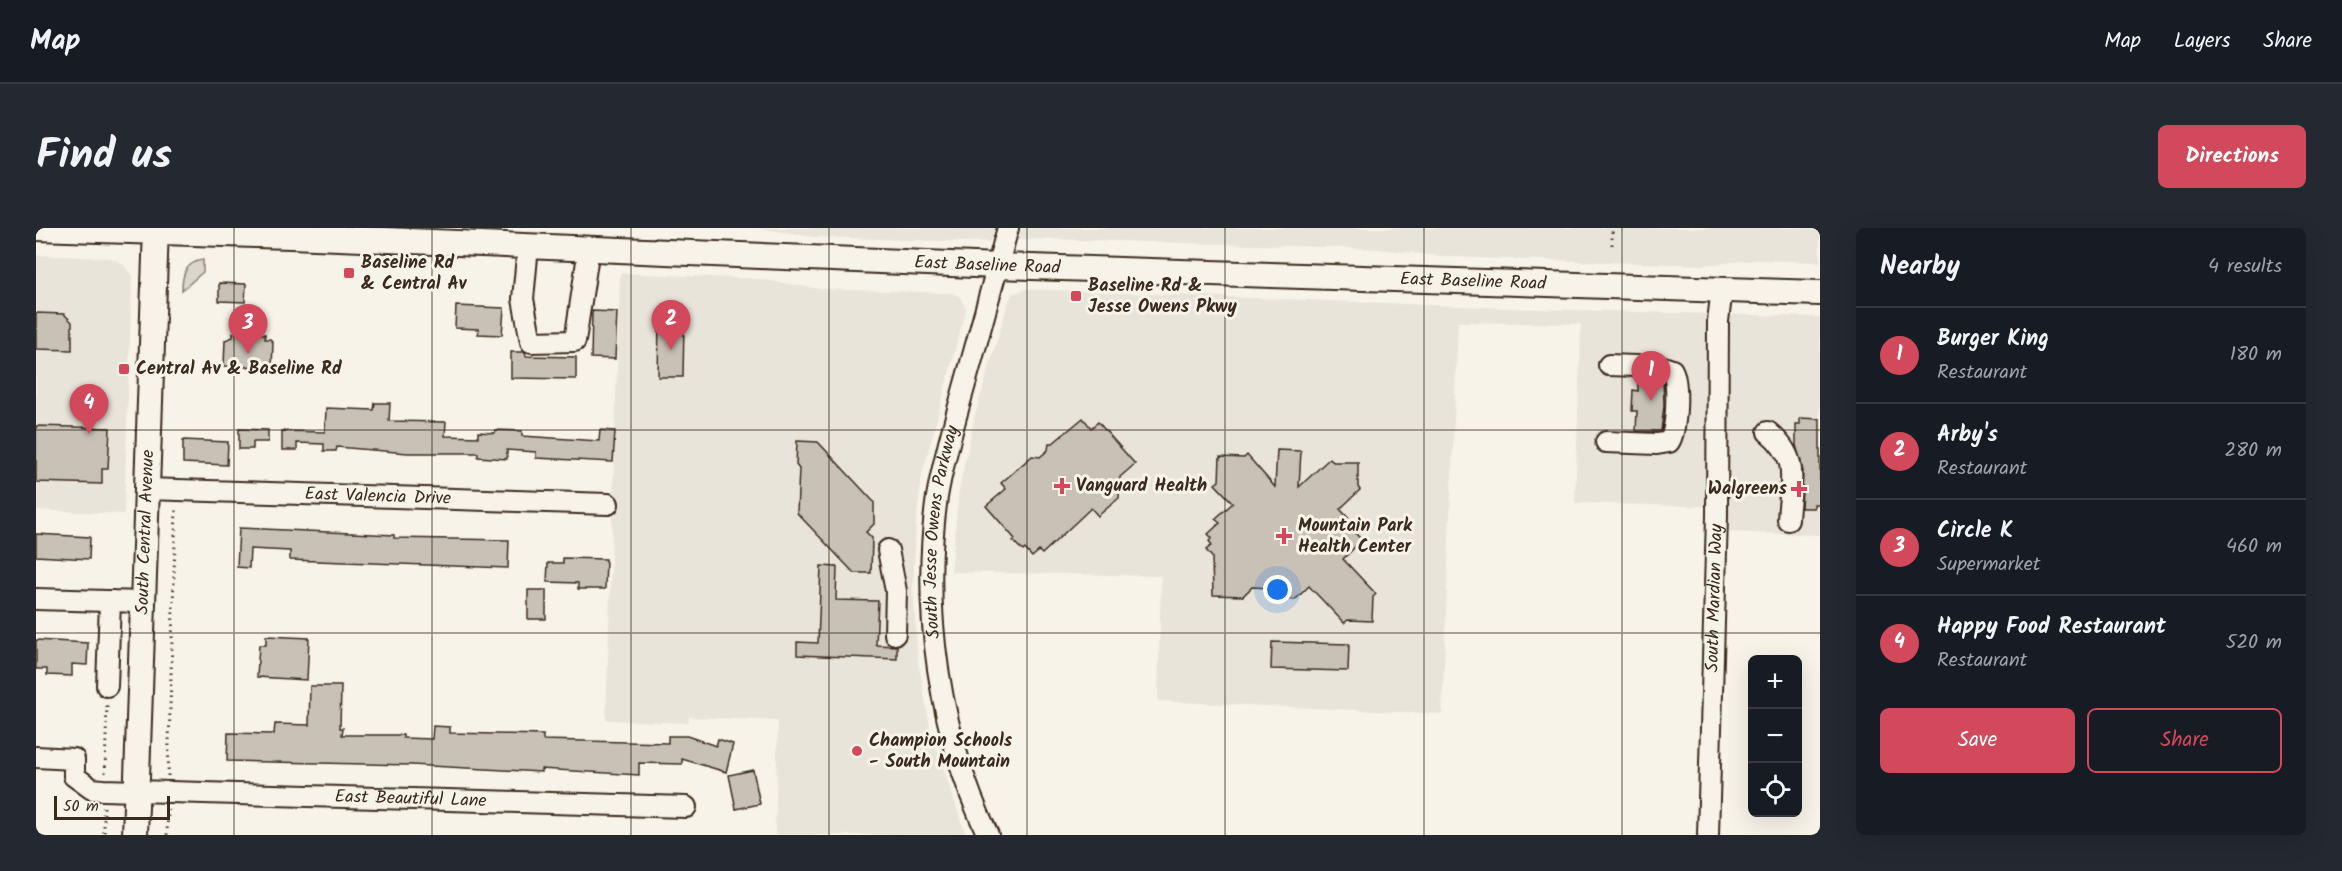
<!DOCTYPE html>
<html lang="en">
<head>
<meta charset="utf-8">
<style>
	:root { --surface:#171b24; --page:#242831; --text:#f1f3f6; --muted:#9ea1a6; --line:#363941; --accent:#d1495b }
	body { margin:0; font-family:Kalam,sans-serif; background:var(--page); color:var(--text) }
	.controls { position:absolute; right:18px; bottom:18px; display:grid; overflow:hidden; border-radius:9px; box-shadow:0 6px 24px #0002 }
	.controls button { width:54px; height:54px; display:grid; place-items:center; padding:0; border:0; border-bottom:2px solid var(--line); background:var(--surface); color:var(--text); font:30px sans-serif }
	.scale { position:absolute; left:18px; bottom:15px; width:116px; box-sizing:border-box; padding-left:6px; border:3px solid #3b2a1e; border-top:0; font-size:16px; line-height:21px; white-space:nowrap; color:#3b2a1e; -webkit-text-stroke:4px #f7f3e8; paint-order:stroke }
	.you { position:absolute; left:1242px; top:362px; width:21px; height:21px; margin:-15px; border:4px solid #fff; border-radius:50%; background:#1a73e8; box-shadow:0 0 0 9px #1a73e833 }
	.badge { display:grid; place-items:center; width:39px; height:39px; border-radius:50%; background:var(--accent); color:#fff; font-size:20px; font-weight:700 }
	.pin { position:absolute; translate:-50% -50px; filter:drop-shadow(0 2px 3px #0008) }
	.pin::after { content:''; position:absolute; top:32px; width:21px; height:18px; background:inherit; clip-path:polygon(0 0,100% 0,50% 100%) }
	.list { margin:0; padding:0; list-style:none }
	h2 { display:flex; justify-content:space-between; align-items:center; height:78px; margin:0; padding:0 24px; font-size:26px }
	h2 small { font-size:20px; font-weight:400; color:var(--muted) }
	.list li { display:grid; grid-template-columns:39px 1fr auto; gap:18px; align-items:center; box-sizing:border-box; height:96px; padding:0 24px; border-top:2px solid var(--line) }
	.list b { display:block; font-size:22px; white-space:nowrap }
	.list p { margin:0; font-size:20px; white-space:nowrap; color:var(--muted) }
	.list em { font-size:20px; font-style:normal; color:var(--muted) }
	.actions { display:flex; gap:12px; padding:18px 24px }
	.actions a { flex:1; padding:14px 0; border:2px solid var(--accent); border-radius:9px; text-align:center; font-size:21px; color:var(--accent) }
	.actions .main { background:var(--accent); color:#fff }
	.icon { flex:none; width:33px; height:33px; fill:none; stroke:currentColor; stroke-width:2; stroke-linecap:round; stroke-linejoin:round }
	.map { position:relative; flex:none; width:1784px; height:607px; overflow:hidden; border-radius:9px }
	header { display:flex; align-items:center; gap:36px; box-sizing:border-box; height:84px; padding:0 30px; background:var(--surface); border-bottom:2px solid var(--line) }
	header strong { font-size:28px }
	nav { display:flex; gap:33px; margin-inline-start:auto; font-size:21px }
	.intro { display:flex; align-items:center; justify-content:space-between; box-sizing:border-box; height:144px; padding:0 36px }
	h1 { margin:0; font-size:42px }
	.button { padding:15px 27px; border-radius:9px; background:var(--accent); color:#fff; font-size:21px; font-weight:700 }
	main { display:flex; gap:36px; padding:0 36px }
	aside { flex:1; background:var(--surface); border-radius:9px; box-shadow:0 6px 24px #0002 }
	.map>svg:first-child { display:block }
	.built { fill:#e9e4d9 }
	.green { fill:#dbd6cb; stroke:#8b8074; stroke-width:1.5 }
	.building { fill:#c8c1b6; stroke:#3b2a1e; stroke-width:1.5 }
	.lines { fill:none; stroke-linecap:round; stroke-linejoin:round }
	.minor-casing { stroke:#3b2a1e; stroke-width:24 }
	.major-casing { stroke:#3b2a1e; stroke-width:28 }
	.path { stroke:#3b2a1e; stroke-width:3; stroke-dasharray:1.5 4.5; stroke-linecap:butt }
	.minor { stroke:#f7f3e8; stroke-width:20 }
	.major { stroke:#f7f3e8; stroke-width:24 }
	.grid { fill:none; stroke:#3b2a1e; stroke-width:1.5; stroke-opacity:0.55 }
	.poi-dot { fill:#d1495b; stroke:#f7f3e8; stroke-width:2 }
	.labels { text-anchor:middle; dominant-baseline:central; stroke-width:6; stroke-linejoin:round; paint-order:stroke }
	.poi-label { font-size:18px; font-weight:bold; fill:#3b2a1e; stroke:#f7f3e8; text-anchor:start }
	.street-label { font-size:18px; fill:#3b2a1e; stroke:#f7f3e8 }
</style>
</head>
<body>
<header>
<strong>Map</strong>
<nav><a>Map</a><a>Layers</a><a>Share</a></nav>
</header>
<div class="intro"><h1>Find us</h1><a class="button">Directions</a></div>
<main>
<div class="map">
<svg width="1784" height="607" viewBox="0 0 1784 607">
	<rect width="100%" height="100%" fill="#f7f3e8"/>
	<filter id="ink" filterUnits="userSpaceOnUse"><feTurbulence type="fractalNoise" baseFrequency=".0167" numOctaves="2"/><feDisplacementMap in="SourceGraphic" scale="12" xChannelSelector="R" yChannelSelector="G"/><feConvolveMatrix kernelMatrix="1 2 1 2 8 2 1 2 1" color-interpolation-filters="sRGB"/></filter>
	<g filter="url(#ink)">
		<!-- built -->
		<g class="built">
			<polygon points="722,0 1784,0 1784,34 1721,32 1667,37 1411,29 1342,21 1287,19 1012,11 937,14 778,9"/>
			<polygon points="0,27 75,30 87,36 96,48 88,286 0,282"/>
			<polygon points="584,45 722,51 784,61 916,65 924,69 930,81 886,247 880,297 877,359 882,433 895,504 930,607 739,607 742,493 653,489 652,495 570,492"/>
			<polygon points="990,61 1500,81 1784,89 1784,307 1686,304 1686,279 1539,275 1545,96 1422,94 1406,486 1122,473 1125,348 915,344 923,261 939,187 972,75 976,66"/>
		</g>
		<!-- green -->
		<path class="green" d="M167,32V44L146,62C146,46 150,34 167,32Z"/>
		<!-- building -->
		<g class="building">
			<polygon points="183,55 210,56 209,74 183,73"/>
			<polygon points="420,78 468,80 466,107 442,106 443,101 419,100"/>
			<polygon points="556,83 581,84 579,131 555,130"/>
			<polygon points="0,85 28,86 36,94 36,122 0,121"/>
			<polygon points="623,94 648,95 647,149 622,149"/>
			<polygon points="197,105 229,106 229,111 234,111 237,114 236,140 188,138 189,112 197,109"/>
			<polygon points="475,124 489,124 490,128 540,129 540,151 475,150"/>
			<polygon points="1602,150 1627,152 1628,178 1625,203 1600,203 1601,183 1596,183 1597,162 1602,163"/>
			<polygon points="339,175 354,175 353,193 410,194 409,208 442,209 442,204 459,205 459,202 486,203 486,208 563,213 564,202 579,203 577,234 500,230 500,224 471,222 471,231 442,229 442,225 372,225 301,219 300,223 288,223 288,216 261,215 261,222 246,222 246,203 289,204 290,180 338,182"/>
			<polygon points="1047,190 1055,200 1062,194 1099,236 1084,249 1083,270 1062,288 1055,280 1006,326 1003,323 996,329 989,321 987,323 977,313 979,311 950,278 970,261 965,255 996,228 1004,229 1012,222 1013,215 1017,215"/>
			<polygon points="1764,190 1784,191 1784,276 1778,276 1778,280 1765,280 1767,243 1760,217 1760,196 1764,196"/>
			<polygon points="0,198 74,200 72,241 66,241 66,256 0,254"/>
			<polygon points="203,201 232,202 232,214 217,214 217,221 203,221"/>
			<polygon points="147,212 192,214 191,237 147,235"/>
			<polygon points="761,213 782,214 838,274 838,296 830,304 836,310 835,345 818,345 761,285 763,241 760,237"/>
			<polygon points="1241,222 1265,223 1263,259 1294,230 1297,234 1322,234 1322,259 1324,262 1304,281 1319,297 1315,301 1326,312 1307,331 1340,366 1337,369 1336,393 1312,392 1308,395 1273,358 1259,372 1235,370 1235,360 1216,359 1207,368 1177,367 1176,329 1170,322 1176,317 1173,313 1176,310 1172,306 1184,295 1179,291 1197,275 1179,256 1183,253 1184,229 1208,230 1211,227 1239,259"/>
			<polygon points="203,300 358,307 358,310 473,312 472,340 254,332 254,323 214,321 213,340 201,339"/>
			<polygon points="0,306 54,309 53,331 0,328"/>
			<polygon points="527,330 570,331 569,361 542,361 542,355 511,354 512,335 527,335"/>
			<polygon points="785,338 801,339 800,372 842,373 840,417 861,418 861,431 761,427 761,414 782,415"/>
			<rect x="492" y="362" width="18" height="29"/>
			<polygon points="230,408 273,410 271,452 221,449 223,417 230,417"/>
			<polygon points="0,412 52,415 51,437 36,436 36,448 11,447 11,441 0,441"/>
			<polygon points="1236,414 1313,416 1312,443 1235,441"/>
			<polygon points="274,458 305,458 304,500 307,500 306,507 367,507 367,510 396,511 397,498 414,499 414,505 507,507 507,512 632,515 632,508 651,508 680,518 682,511 697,516 690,544 646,531 646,536 603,535 603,547 505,541 505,544 376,537 191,533 192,505 238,506 239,496 273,497"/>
			<polygon points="717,542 724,576 700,581 693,547"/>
		</g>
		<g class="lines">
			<!-- minor casing -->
			<g class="minor-casing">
				<g id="minor">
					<polyline points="492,18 487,71 495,114 539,113 553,20"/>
					<path d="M1732,204C1765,231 1754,252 1752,292"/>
					<path d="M1570,214L1621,216L1633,214C1641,202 1643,155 1636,142L1627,139L1573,137"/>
					<path id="s1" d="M111,261L572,276"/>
					<polyline points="852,322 860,363 859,406"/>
					<polyline points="0,371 107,374"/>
					<polyline points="71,458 74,373"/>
					<path id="s2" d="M0,529L38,531V548L56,561L67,562L650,579"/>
					<path id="s3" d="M952,607C903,505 885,381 901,269C908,228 920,189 931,149C945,100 958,50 972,0"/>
					<path id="s4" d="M1672,607L1681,288L1682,93L1686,61"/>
				</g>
			</g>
			<!-- major casing -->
			<g class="major-casing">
				<g id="major">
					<path id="s5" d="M0,0L255,8L962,38L1784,65"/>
					<path id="s6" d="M99,607L120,0"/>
				</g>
			</g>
			<!-- path -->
			<g class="path">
				<polyline points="1576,17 1576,0"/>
				<polyline points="69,545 71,474"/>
				<polyline points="132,548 140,279"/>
				<polyline points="68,579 68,607"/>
				<polyline points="131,607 132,579"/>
			</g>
			<!-- minor -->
			<use href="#minor" class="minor"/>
			<!-- major -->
			<use href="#major" class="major"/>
		</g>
	</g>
	<!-- grid -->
	<path class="grid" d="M198,0V607M396,0V607M595,0V607M793,0V607M991,0V607M1189,0V607M1388,0V607M1586,0V607M0,202H1784M0,405H1784"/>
	<!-- markers -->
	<g class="poi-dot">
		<rect x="307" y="39" width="12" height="12" rx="3"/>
		<rect x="1034" y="62" width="12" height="12" rx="3"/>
		<rect x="82" y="135" width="12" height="12" rx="3"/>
		<path d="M1023 249h6v6h6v6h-6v6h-6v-6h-6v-6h6z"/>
		<path d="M1760 252h6v6h6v6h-6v6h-6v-6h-6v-6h6z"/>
		<path d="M1245 299h6v6h6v6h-6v6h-6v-6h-6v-6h6z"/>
		<circle cx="821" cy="523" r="6"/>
	</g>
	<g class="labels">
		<!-- poi labels -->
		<g class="poi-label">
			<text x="325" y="35">Baseline Rd<tspan x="325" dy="21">&amp; Central Av</tspan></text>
			<text x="1052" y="58">Baseline Rd &amp;<tspan x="1052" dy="21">Jesse Owens Pkwy</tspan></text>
			<text x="100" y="141">Central Av &amp; Baseline Rd</text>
			<text x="1040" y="258">Vanguard Health</text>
			<text x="1751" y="261" text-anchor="end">Walgreens</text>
			<text x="1262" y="298">Mountain Park<tspan x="1262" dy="21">Health Center</tspan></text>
			<text x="833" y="513">Champion Schools<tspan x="833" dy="21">- South Mountain</tspan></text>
		</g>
		<!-- street labels -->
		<g class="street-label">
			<text stroke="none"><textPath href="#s5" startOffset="952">East Baseline Road</textPath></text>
			<text stroke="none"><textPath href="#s5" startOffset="1438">East Baseline Road</textPath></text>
			<text stroke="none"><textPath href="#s1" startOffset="231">East Valencia Drive</textPath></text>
			<text stroke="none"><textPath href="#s6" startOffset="303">South Central Avenue</textPath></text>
			<text stroke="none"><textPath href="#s3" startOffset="312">South Jesse Owens Parkway</textPath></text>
			<text stroke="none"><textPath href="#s4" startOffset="237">South Mardian Way</textPath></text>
			<text stroke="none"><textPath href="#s2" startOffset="396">East Beautiful Lane</textPath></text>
		</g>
	</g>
</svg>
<div class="controls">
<button>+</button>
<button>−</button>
<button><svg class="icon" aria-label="locate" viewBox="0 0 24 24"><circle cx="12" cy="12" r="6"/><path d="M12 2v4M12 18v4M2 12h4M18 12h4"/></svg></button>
</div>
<div class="scale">50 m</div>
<div class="you"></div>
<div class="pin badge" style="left:1615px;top:173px">1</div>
<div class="pin badge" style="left:635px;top:122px">2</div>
<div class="pin badge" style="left:212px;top:126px">3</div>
<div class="pin badge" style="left:53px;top:206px">4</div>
</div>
<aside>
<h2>Nearby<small>4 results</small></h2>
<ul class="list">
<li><span class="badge">1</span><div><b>Burger King</b><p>Restaurant</p></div><em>180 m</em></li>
<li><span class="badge">2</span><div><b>Arby's</b><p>Restaurant</p></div><em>280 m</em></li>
<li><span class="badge">3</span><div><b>Circle K</b><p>Supermarket</p></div><em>460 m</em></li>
<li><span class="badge">4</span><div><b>Happy Food Restaurant</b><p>Restaurant</p></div><em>520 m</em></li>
</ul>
<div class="actions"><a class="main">Save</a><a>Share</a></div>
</aside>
</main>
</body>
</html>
